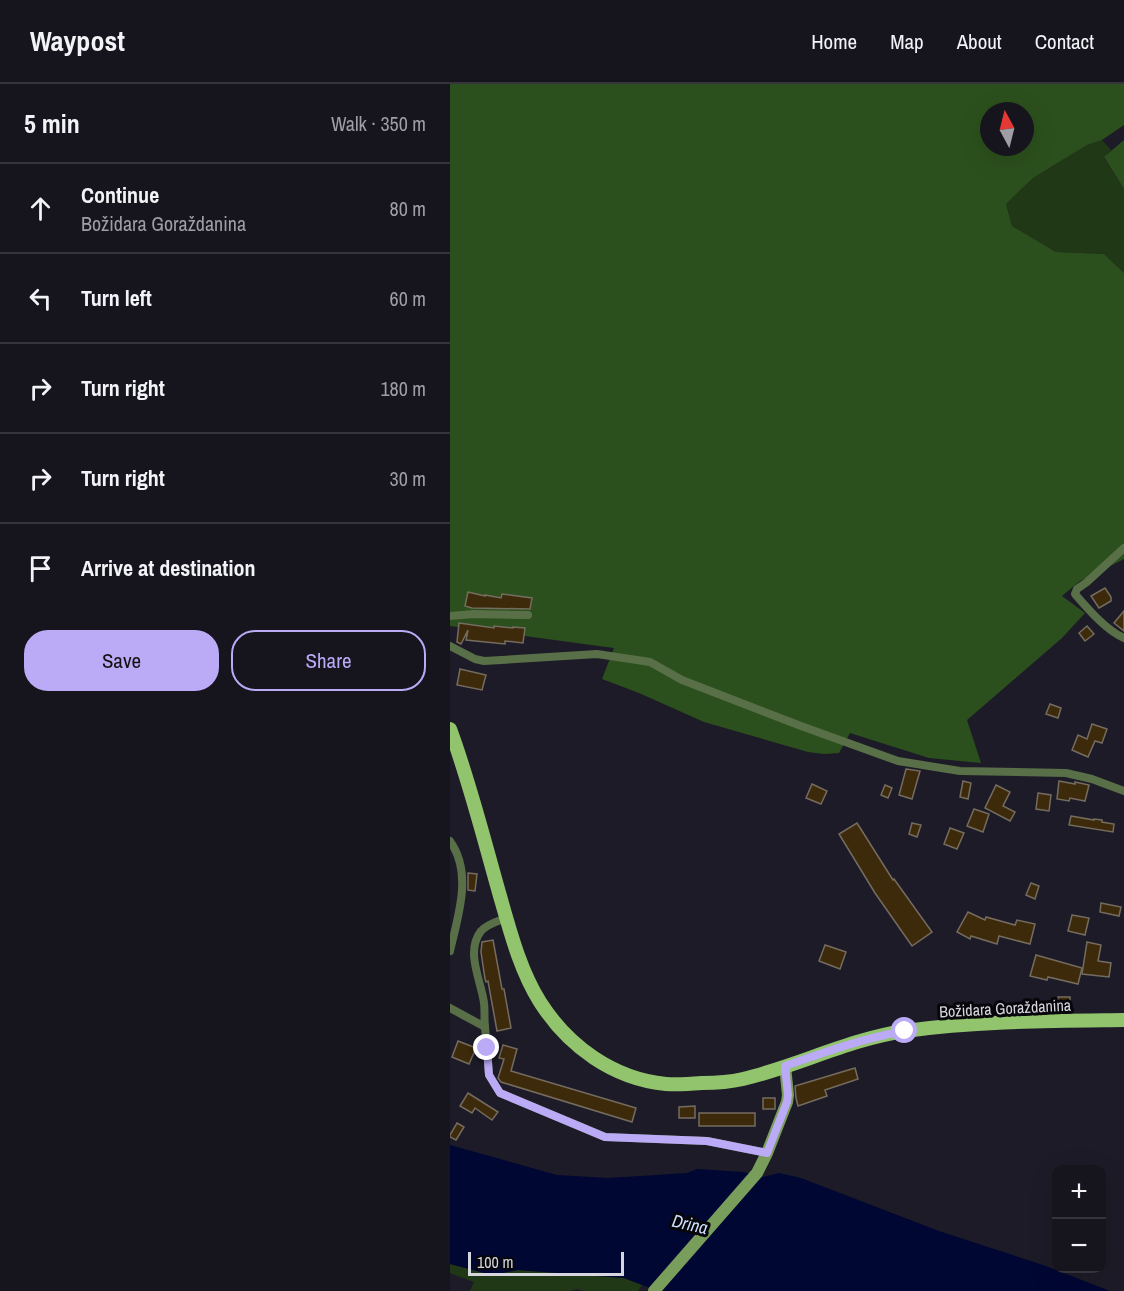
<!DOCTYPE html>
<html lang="en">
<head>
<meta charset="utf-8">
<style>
	:root { --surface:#16141d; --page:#1f1d26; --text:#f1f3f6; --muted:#9e9ea4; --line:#35333b; --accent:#bbaaf6 }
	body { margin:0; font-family:"Archivo Narrow",sans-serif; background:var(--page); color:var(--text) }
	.controls { position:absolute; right:18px; bottom:18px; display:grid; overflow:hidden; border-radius:12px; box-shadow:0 6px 24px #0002 }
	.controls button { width:54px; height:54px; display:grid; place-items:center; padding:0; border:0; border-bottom:2px solid var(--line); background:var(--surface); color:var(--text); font:30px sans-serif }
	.compass { position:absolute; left:530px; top:18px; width:54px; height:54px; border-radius:50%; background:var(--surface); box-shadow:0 6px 24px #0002; rotate:353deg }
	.scale { position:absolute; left:18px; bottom:15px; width:156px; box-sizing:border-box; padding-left:6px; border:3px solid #d6d6de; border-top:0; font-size:16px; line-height:21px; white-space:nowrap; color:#d6d6de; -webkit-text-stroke:4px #07070b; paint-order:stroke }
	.stop { position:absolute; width:18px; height:18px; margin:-14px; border:4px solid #bbaaf6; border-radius:50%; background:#fff }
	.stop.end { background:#bbaaf6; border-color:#fff; box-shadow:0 2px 6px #0008 }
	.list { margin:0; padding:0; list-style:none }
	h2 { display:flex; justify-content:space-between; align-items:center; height:78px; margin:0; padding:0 24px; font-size:26px }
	h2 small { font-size:20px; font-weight:400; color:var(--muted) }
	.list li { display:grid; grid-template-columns:39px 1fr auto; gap:18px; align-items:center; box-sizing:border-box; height:90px; padding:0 24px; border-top:2px solid var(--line) }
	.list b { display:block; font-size:22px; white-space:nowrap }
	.list p { margin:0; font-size:20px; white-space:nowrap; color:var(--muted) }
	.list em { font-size:20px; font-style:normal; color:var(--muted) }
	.actions { display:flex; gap:12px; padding:18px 24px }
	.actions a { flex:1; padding:14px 0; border:2px solid var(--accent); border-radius:24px; text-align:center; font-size:21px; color:var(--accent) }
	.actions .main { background:var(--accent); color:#111 }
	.icon { flex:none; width:33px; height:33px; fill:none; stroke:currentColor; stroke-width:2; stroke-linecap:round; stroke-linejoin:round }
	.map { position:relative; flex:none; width:674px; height:1207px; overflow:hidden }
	header { display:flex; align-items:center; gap:36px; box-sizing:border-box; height:84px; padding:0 30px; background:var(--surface); border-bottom:2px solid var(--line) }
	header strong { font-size:28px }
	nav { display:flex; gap:33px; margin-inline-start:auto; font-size:21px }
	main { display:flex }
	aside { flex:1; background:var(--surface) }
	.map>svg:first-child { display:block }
	.green { fill:#203816 }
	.forest { fill:#2c501d; fill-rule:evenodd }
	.water { fill:#000733 }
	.building { fill:#3d2a0a; stroke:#756c60; stroke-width:1.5 }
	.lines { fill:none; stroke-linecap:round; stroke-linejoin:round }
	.street { stroke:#586f47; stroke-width:8 }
	.secondary { stroke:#799e5c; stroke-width:12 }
	.primary { stroke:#92c36d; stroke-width:14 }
	.route { stroke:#bbaaf6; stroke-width:8 }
	.labels { text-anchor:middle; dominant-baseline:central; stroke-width:6; stroke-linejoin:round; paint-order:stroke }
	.street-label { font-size:16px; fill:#d6d6de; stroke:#07070b }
	.water-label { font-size:18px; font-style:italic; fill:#cddffe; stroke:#07070b }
</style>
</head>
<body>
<header>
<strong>Waypost</strong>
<nav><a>Home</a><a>Map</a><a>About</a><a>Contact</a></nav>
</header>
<main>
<aside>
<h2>5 min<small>Walk · 350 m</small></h2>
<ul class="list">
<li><svg class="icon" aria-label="ahead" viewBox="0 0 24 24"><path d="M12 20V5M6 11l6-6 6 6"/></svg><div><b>Continue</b><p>Božidara Goraždanina</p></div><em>80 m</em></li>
<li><svg class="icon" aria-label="left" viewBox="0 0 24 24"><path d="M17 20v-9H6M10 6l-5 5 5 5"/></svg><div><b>Turn left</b></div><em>60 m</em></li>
<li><svg class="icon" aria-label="right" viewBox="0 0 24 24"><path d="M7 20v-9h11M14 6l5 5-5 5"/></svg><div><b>Turn right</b></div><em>180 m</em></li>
<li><svg class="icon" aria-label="right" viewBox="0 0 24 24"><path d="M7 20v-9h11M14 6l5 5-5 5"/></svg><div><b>Turn right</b></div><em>30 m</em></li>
<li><svg class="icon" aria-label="arrive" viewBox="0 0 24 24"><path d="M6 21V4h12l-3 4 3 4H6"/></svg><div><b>Arrive at destination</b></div></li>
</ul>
<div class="actions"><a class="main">Save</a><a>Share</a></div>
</aside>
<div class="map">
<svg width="674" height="1207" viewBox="0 0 674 1207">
	<rect width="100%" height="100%" fill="#1d1b27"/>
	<!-- green -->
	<g class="green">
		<polygon points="652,56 661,66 654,74 674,105 674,189 654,170 606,168 562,142 556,120 583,94 637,61"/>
		<polygon points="0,1180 42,1191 67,1186 174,1194 192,1201 188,1207 135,1207 127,1205 119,1207 20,1207 24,1198 0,1189"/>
	</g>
	<!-- forest -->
	<g class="forest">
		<path d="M0,0H674V41L652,56L637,61L583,94L556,120L562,142L606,168L654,170L674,189V475L630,497L612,512L635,529L612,554L517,636L531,679L479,674L400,649L389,669L374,670L358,668L254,638L189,609L152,595L164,564L0,542ZM539,27H575V63H539Z"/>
		<polygon points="674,56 674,105 654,73"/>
	</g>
	<!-- water -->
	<polygon class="water" points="0,1061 107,1091 158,1094 237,1089 247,1085 293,1088 313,1093 329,1089 351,1094 489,1147 596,1182 660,1207 208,1207 174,1194 68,1186 42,1191 0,1180"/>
	<!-- building -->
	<g class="building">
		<polygon points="655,504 661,513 661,517 649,524 641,512"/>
		<polygon points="18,508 35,512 35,511 51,514 52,510 82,514 80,525 22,524 15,522"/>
		<polygon points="674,527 674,547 664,539"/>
		<polygon points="9,539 44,544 44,542 63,544 63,543 75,544 73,559 55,557 55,560 16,556 18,546 11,560 7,558"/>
		<polygon points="637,542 644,550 635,557 629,549"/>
		<polygon points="10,585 36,591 32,606 7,601"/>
		<polygon points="600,620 611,624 608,634 596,630"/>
		<polygon points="642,640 657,645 652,659 645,657 638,673 622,666 628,651 637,655"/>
		<polygon points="456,685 470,687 462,715 449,711"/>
		<polygon points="513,697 521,699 518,715 510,713"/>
		<polygon points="609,697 625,700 625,698 639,701 635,717 620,714 619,717 607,715"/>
		<polygon points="362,700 377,707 371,720 356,714"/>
		<polygon points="435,701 442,704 438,714 431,711"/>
		<polygon points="546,701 560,708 553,722 565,728 560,737 535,724"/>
		<polygon points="588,709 601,711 599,727 586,725"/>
		<polygon points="524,725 539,730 533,748 517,742"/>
		<polygon points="621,732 644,736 644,735 652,736 652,738 664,740 663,748 619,741"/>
		<polygon points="407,739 443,796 444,795 482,848 462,862 425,809 389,750"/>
		<polygon points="462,739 471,741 467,753 459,750"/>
		<polygon points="500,744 514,749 507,765 494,760"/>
		<polygon points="18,789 27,790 25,807 18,806"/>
		<polygon points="581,799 589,802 585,815 576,811"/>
		<polygon points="651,819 671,823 669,832 650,828"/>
		<polygon points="518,828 535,836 536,833 565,841 567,836 585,840 580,860 549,852 547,860 521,852 520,855 507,848"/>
		<polygon points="622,831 639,834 635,851 618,847"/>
		<polygon points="43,856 52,905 54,905 61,944 47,947 38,897 36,898 35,895 31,868 32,858"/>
		<polygon points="637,858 651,861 648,877 661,879 659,893 632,890"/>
		<polygon points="375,861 396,868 390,885 369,877"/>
		<polygon points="586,871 632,884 628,900 598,893 597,896 580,892"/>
		<polygon points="608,913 620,913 620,928 607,928"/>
		<polygon points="8,957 26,964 19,980 2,973"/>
		<polygon points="53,961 67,965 61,987 186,1024 182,1038 51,998 48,994 54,975 49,974"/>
		<polygon points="405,984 408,995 375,1006 377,1012 348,1022 346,1014 345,1002"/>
		<polygon points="18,1009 48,1028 42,1036 25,1024 22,1029 10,1022"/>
		<rect x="313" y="1014" width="12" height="11"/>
		<polygon points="245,1022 245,1034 229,1034 229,1023"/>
		<rect x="249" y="1029" width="56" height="13"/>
		<polygon points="7,1039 14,1043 6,1056 0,1053 0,1051"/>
	</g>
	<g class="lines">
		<!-- street -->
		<g class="street">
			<path d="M674,464L637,498L627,505L625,510C638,525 656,546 674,554"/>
			<polyline points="0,532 24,530 78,531"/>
			<polyline points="0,562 25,575 34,577 147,570 200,578 232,596 351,642 448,677 510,687 616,689 642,695 674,707"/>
			<path d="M0,757C23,789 8,832 0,867"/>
			<polyline points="0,924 35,943 39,991 50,1009 155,1053 257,1057 317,1069"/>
			<path d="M35,943C34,935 35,927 34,919C31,896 15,868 31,847C37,840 48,837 56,834"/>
		</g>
		<!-- secondary -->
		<polyline class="secondary" points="204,1207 307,1089 317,1069 337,1018 338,1011 335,982"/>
		<!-- primary -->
		<path class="primary" d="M0,645C20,699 34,756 50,812C60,847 70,886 90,918C118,962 163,995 216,1000C228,1001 240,1000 252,999C266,999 280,998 293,995C348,982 399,955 455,947C527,937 601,937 674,936"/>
	</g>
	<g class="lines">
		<!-- route -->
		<path class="route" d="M37,964L39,991L50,1009L155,1053L257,1057L317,1069L337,1018L338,1011L335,982C375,968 414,954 455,947"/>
	</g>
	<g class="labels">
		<!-- street labels -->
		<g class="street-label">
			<text transform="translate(555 924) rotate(-3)">Božidara Goraždanina</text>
		</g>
		<!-- water labels -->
		<g class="water-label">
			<text transform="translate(240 1140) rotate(13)">Drina</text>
		</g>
	</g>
</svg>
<div class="controls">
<button>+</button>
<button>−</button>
</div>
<svg class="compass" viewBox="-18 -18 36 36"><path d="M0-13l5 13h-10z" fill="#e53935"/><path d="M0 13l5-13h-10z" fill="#9e9ea4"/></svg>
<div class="scale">100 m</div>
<div class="stop" style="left:455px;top:947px"></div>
<div class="stop end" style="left:37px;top:964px"></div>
</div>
</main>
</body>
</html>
